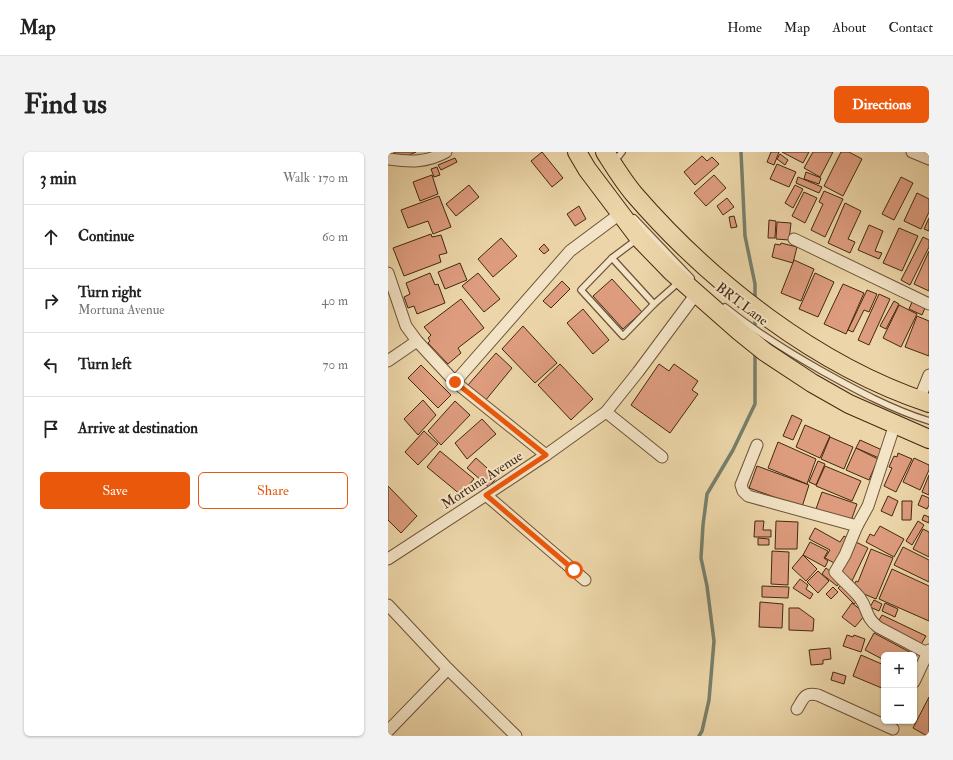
<!DOCTYPE html>
<html lang="en">
<head>
<meta charset="utf-8">
<style>
	:root { --surface:#fff; --page:#f2f2f2; --text:#222; --muted:#767676; --line:#e0e0e0; --accent:#ea580c }
	body { margin:0; font-family:"IM FELL Double Pica",serif; background:var(--page); color:var(--text) }
	.controls { position:absolute; right:12px; bottom:12px; display:grid; overflow:hidden; border-radius:6px; box-shadow:0 1px 3px #0004 }
	.controls button { width:36px; height:36px; display:grid; place-items:center; padding:0; border:0; border-bottom:1px solid var(--line); background:var(--surface); color:var(--text); font:20px sans-serif }
	.stop { position:absolute; width:12px; height:12px; margin:-9px; border:3px solid #ea580c; border-radius:50%; background:#fff }
	.stop.end { background:#ea580c; border-color:#fff; box-shadow:0 1px 4px #0008 }
	.list { margin:0; padding:0; list-style:none }
	h2 { display:flex; justify-content:space-between; align-items:center; height:52px; margin:0; padding:0 16px; font-size:17px }
	h2 small { font-size:13px; font-weight:400; color:var(--muted) }
	.list li { display:grid; grid-template-columns:26px 1fr auto; gap:12px; align-items:center; box-sizing:border-box; height:64px; padding:0 16px; border-top:1px solid var(--line) }
	.list b { display:block; font-size:15px; white-space:nowrap }
	.list p { margin:0; font-size:13px; white-space:nowrap; color:var(--muted) }
	.list em { font-size:13px; font-style:normal; color:var(--muted) }
	.actions { display:flex; gap:8px; padding:12px 16px }
	.actions a { flex:1; padding:9px 0; border:1px solid var(--accent); border-radius:6px; text-align:center; font-size:14px; color:var(--accent) }
	.actions .main { background:var(--accent); color:#fff }
	.icon { flex:none; width:22px; height:22px; fill:none; stroke:currentColor; stroke-width:2; stroke-linecap:round; stroke-linejoin:round }
	.map { position:relative; flex:none; width:541px; height:584px; overflow:hidden; border-radius:6px }
	header { display:flex; align-items:center; gap:24px; box-sizing:border-box; height:56px; padding:0 20px; background:var(--surface); border-bottom:1px solid var(--line) }
	header strong { font-size:19px }
	nav { display:flex; gap:22px; margin-inline-start:auto; font-size:14px }
	.intro { display:flex; align-items:center; justify-content:space-between; box-sizing:border-box; height:96px; padding:0 24px }
	h1 { margin:0; font-size:28px }
	.button { padding:10px 18px; border-radius:6px; background:var(--accent); color:#fff; font-size:14px; font-weight:700 }
	main { display:flex; gap:24px; padding:0 24px }
	aside { flex:1; background:var(--surface); border-radius:6px; box-shadow:0 1px 3px #0004 }
	.map>svg:first-child { display:block }
	.lines { fill:none; stroke-linecap:round; stroke-linejoin:round }
	.stream { stroke:#777f6b; stroke-width:3.5 }
	.building { fill:#dd9c7e; stroke:#442810 }
	.service-casing { stroke:#6e5436; stroke-width:8 }
	.minor-casing { stroke:#6e5436; stroke-width:13 }
	.trunk-casing { stroke:#442810; stroke-width:20 }
	.service { stroke:#f3e4c7; stroke-width:5.5 }
	.minor { stroke:#f3e4c7; stroke-width:11 }
	.trunk { stroke:#ecd6a9; stroke-width:18 }
	.route { stroke:#ea580c; stroke-width:5 }
	.labels { text-anchor:middle; dominant-baseline:central; stroke-width:4; stroke-linejoin:round; paint-order:stroke }
	.street-label { font-size:14px; fill:#442810; stroke:#f3e4c7 }
</style>
</head>
<body>
<header>
<strong>Map</strong>
<nav><a>Home</a><a>Map</a><a>About</a><a>Contact</a></nav>
</header>
<div class="intro"><h1>Find us</h1><a class="button">Directions</a></div>
<main>
<aside>
<h2>3 min<small>Walk · 170 m</small></h2>
<ul class="list">
<li><svg class="icon" aria-label="ahead" viewBox="0 0 24 24"><path d="M12 20V5M6 11l6-6 6 6"/></svg><div><b>Continue</b></div><em>60 m</em></li>
<li><svg class="icon" aria-label="right" viewBox="0 0 24 24"><path d="M7 20v-9h11M14 6l5 5-5 5"/></svg><div><b>Turn right</b><p>Mortuna Avenue</p></div><em>40 m</em></li>
<li><svg class="icon" aria-label="left" viewBox="0 0 24 24"><path d="M17 20v-9H6M10 6l-5 5 5 5"/></svg><div><b>Turn left</b></div><em>70 m</em></li>
<li><svg class="icon" aria-label="arrive" viewBox="0 0 24 24"><path d="M6 21V4h12l-3 4 3 4H6"/></svg><div><b>Arrive at destination</b></div></li>
</ul>
<div class="actions"><a class="main">Save</a><a>Share</a></div>
</aside>
<div class="map">
<svg width="541" height="584" viewBox="0 0 541 584">
	<rect width="100%" height="100%" fill="#ecd6a9"/>
	<filter id="stains"><feTurbulence type="fractalNoise" baseFrequency=".005" numOctaves="4"/><feColorMatrix values="0 0 0 0 .2 0 0 0 0 .09 0 0 0 0 .02 0 0 0 .5 -.17"/></filter>
	<radialGradient id="worn" r=".72"><stop offset=".6" stop-color="#630" stop-opacity="0"/><stop offset="1" stop-color="#630" stop-opacity=".3"/></radialGradient>
	<g class="lines">
		<!-- stream -->
		<g class="stream">
			<polyline points="353,0 357,84 367,132 367,148"/>
			<polyline points="367,162 367,178"/>
			<polyline points="311,584 314,579 321,548 326,489 319,434 313,406 315,373 319,342 345,298 367,252 367,200"/>
		</g>
	</g>
	<!-- building -->
	<g class="building">
		<polygon points="6,0 28,0 10,8"/>
		<polygon points="154,0 175,26 164,35 143,9"/>
		<polygon points="383,0 391,0 386,13 379,10"/>
		<polygon points="394,0 421,0 415,11"/>
		<polygon points="425,0 445,0 432,25 416,16"/>
		<polygon points="453,0 461,0 474,7 455,44 436,34"/>
		<polygon points="392,2 400,8 397,13 389,7"/>
		<polygon points="314,4 319,9 324,5 331,12 307,33 296,20"/>
		<polygon points="67,6 69,10 53,18 50,13"/>
		<polygon points="389,12 408,20 401,35 382,27"/>
		<polygon points="49,15 52,23 46,25 43,17"/>
		<polygon points="418,20 433,26 431,32 416,27"/>
		<polygon points="44,23 50,42 32,49 25,30"/>
		<polygon points="326,23 338,36 318,54 306,41"/>
		<polygon points="410,25 434,35 431,41 408,31"/>
		<polygon points="513,25 525,31 506,68 494,62"/>
		<polygon points="81,33 91,45 68,64 58,52"/>
		<polygon points="407,33 415,37 405,56 397,51"/>
		<polygon points="436,39 455,47 437,85 423,78 435,52 431,50"/>
		<polygon points="416,40 429,46 417,71 404,64"/>
		<polygon points="529,41 541,47 541,60 533,77 516,69"/>
		<polygon points="51,44 63,75 45,82 40,69 20,76 13,58"/>
		<polygon points="339,46 346,55 335,63 329,54"/>
		<polygon points="457,51 473,59 460,87 467,90 462,101 440,91"/>
		<polygon points="191,54 198,67 187,74 179,62"/>
		<polygon points="346,64 349,75 343,76 341,65"/>
		<polygon points="541,66 541,79 536,77"/>
		<polygon points="381,68 388,69 387,86 380,86"/>
		<polygon points="389,70 403,71 401,88 388,87"/>
		<polygon points="481,73 495,79 487,99 494,101 491,107 470,98"/>
		<polygon points="511,76 530,84 514,119 495,111"/>
		<polygon points="43,82 44,85 53,83 59,101 51,103 53,110 16,124 5,96"/>
		<polygon points="535,85 541,88 541,95 522,133 513,128"/>
		<polygon points="113,86 129,104 105,125 90,107"/>
		<polygon points="393,91 409,95 405,111 384,105 387,92 392,93"/>
		<polygon points="156,92 161,98 156,102 151,97"/>
		<polygon points="541,99 541,139 526,132"/>
		<polygon points="406,108 426,117 413,149 393,141"/>
		<polygon points="72,111 79,128 57,137 50,120"/>
		<polygon points="42,121 47,133 50,132 57,151 29,162 26,154 20,156 16,145 22,142 18,131"/>
		<polygon points="90,121 112,147 96,160 74,134"/>
		<polygon points="427,121 446,130 430,165 411,157"/>
		<polygon points="224,127 254,160 235,177 205,144"/>
		<polygon points="174,129 182,137 163,156 155,149"/>
		<polygon points="455,132 476,141 458,182 436,172"/>
		<polygon points="479,138 489,142 481,160 476,158 465,180 460,178"/>
		<polygon points="491,142 502,147 481,193 470,188"/>
		<polygon points="73,147 96,176 70,196 73,201 60,212 40,191 42,189 40,186 43,183 36,175"/>
		<polygon points="506,149 511,152 498,177 492,174"/>
		<polygon points="524,150 537,156 534,163 521,157"/>
		<polygon points="511,153 529,162 513,195 495,186"/>
		<polygon points="195,157 221,188 205,202 179,171"/>
		<polygon points="529,164 541,169 541,204 517,195"/>
		<polygon points="135,174 169,211 147,231 114,197"/>
		<polygon points="108,201 124,216 97,249 80,233"/>
		<polygon points="172,212 205,247 183,268 150,233"/>
		<polygon points="271,212 281,219 286,212 310,229 304,238 310,242 282,281 243,253"/>
		<polygon points="33,213 63,243 50,256 20,226"/>
		<polygon points="35,248 48,263 30,283 16,267"/>
		<polygon points="67,249 82,263 53,293 40,279"/>
		<polygon points="404,263 414,268 405,288 395,284"/>
		<polygon points="94,267 108,282 79,307 67,291"/>
		<polygon points="417,273 442,284 432,306 408,295"/>
		<polygon points="36,279 50,292 30,313 17,300"/>
		<polygon points="442,285 465,295 456,317 433,307"/>
		<polygon points="472,288 494,298 491,306 468,296"/>
		<polygon points="390,290 428,307 419,332 380,316"/>
		<polygon points="468,296 490,307 481,328 458,318"/>
		<polygon points="52,299 86,327 73,343 39,315"/>
		<polygon points="510,301 524,307 508,340 496,334 504,316 501,315 506,304 509,305"/>
		<polygon points="88,306 109,325 101,335 79,316"/>
		<polygon points="526,306 541,313 541,318 532,338 515,330"/>
		<polygon points="430,309 437,312 428,333 421,330"/>
		<polygon points="369,314 421,333 414,355 361,336"/>
		<polygon points="437,314 473,329 464,349 428,334"/>
		<polygon points="541,323 541,343 534,340"/>
		<polygon points="0,334 29,364 13,381 0,368"/>
		<polygon points="434,340 469,352 463,369 428,357"/>
		<polygon points="534,343 541,346 541,353 539,357 530,353"/>
		<polygon points="500,344 510,349 504,364 493,359"/>
		<polygon points="514,349 524,349 523,368 514,368"/>
		<polygon points="536,363 541,365 541,371 534,368"/>
		<polygon points="367,369 376,369 375,378 383,378 383,385 366,385"/>
		<polygon points="388,369 410,370 409,397 387,397"/>
		<polygon points="530,369 536,373 524,393 518,389"/>
		<polygon points="492,374 516,387 506,405 478,390 482,382 486,384"/>
		<polygon points="427,376 452,390 456,384 461,387 448,412 437,406 442,398 421,387"/>
		<polygon points="535,377 541,380 541,405 525,397"/>
		<polygon points="370,386 381,387 381,393 370,393"/>
		<polygon points="466,389 480,396 464,429 450,422"/>
		<polygon points="422,390 440,399 436,406 440,409 437,415 415,403"/>
		<polygon points="515,395 541,408 541,430 506,413"/>
		<polygon points="483,397 505,406 488,447 464,437 468,429 470,430"/>
		<polygon points="384,399 401,400 400,433 383,432"/>
		<polygon points="415,403 429,417 418,429 404,416"/>
		<polygon points="438,416 453,428 449,434 434,422"/>
		<polygon points="504,417 541,434 541,469 491,447"/>
		<polygon points="430,419 441,429 430,441 419,430"/>
		<polygon points="412,427 420,433 418,437 425,442 422,447 405,436"/>
		<polygon points="455,431 472,447 466,452 450,436"/>
		<polygon points="374,434 401,435 400,446 374,445"/>
		<polygon points="445,435 450,440 443,447 438,442"/>
		<polygon points="486,448 494,452 491,459 482,455"/>
		<polygon points="372,450 395,452 394,476 371,475"/>
		<polygon points="464,451 478,462 467,475 454,465"/>
		<polygon points="497,451 510,457 507,465 494,459"/>
		<polygon points="401,456 411,456 426,467 425,479 401,478"/>
		<polygon points="494,463 538,484 532,494 488,473"/>
		<polygon points="486,481 529,504 526,509 526,503 496,503 496,508 477,498"/>
		<polygon points="459,483 465,485 466,483 477,487 473,500 455,494"/>
		<polygon points="442,496 443,507 435,508 435,512 423,513 421,498"/>
		<polygon points="473,503 496,513 496,537 465,524"/>
		<polygon points="445,520 458,524 456,532 443,528"/>
		<polygon points="541,545 541,584 539,584 525,576"/>
	</g>
	<g class="lines">
		<!-- service casing -->
		<g class="service-casing">
			<g id="service">
				<polyline points="226,10 234,0"/>
				<polyline points="246,66 303,126"/>
				<polyline points="248,88 224,106 193,138 235,184 266,152 291,130"/>
				<polyline points="224,106 266,152"/>
				<path d="M337,155C367,179 400,200 434,219C468,238 503,257 541,269"/>
			</g>
		</g>
		<!-- minor casing -->
		<g class="minor-casing">
			<g id="minor">
				<polyline points="524,0 541,7"/>
				<path d="M0,7C22,10 38,11 58,0"/>
				<polyline points="406,87 541,152"/>
				<polyline points="0,121 18,174 29,189 67,230 158,303"/>
				<polyline points="0,209 29,189"/>
				<polyline points="67,230 182,99 233,61"/>
				<polyline points="531,248 541,223"/>
				<polyline points="218,260 274,305"/>
				<path d="M507,272L480,354L469,374L457,403L447,420C455,429 465,437 472,446C480,457 477,465 490,475L539,501"/>
				<polyline points="369,293 353,333 355,339 360,344 469,374"/>
				<polyline points="98,343 197,428"/>
				<polyline points="0,407 98,343 158,303 218,260 250,220 308,142"/>
				<polyline points="0,453 60,517 128,584"/>
				<polyline points="526,530 541,498"/>
				<path d="M409,557C416,546 416,540 430,543L505,577"/>
				<polyline points="0,579 60,517"/>
			</g>
		</g>
		<!-- trunk casing -->
		<g class="trunk-casing">
			<g id="trunk">
				<polyline points="189,0 199,17 251,86 284,120 351,179 377,200 424,231 461,252 541,287"/>
				<path d="M217,0C226,14 235,29 246,42C323,131 429,214 541,251"/>
			</g>
		</g>
		<!-- service -->
		<use href="#service" class="service"/>
		<!-- minor -->
		<use href="#minor" class="minor"/>
		<!-- trunk -->
		<use href="#trunk" class="trunk"/>
	</g>
	<g class="lines">
		<!-- route -->
		<polyline class="route" points="67,230 158,303 98,343 186,418"/>
	</g>
	<g class="labels">
		<!-- street labels -->
		<g class="street-label">
			<text transform="translate(354 152) rotate(37)">BRT Lane</text>
			<text transform="translate(94 328) rotate(-33)">Mortuna Avenue</text>
		</g>
	</g>
	<rect width="100%" height="100%" filter="url(#stains)"/>
	<rect width="100%" height="100%" fill="url(#worn)"/>
</svg>
<div class="controls">
<button>+</button>
<button>−</button>
</div>
<div class="stop" style="left:186px;top:418px"></div>
<div class="stop end" style="left:67px;top:230px"></div>
</div>
</main>
</body>
</html>
